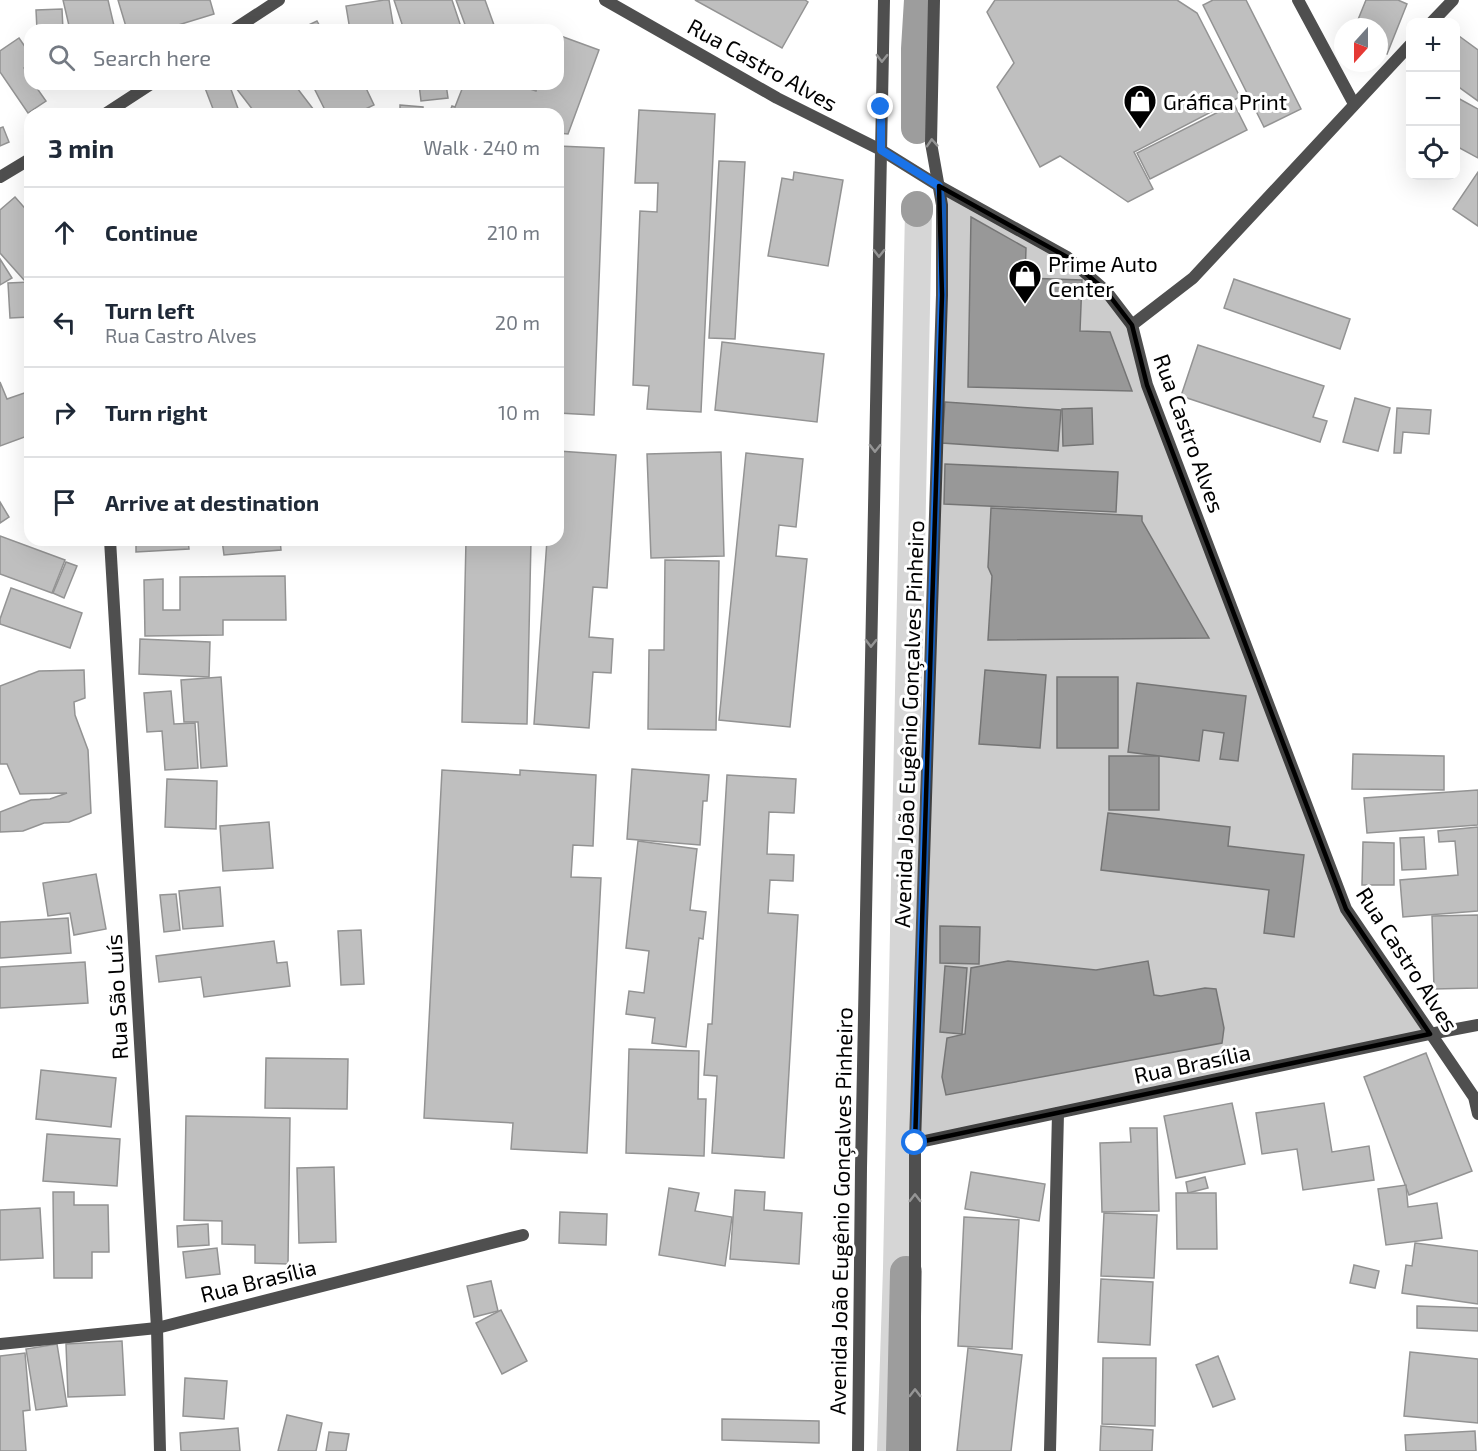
<!DOCTYPE html>
<html lang="en">
<head>
<meta charset="utf-8">
<style>
	:root { --surface:#fff; --page:#f6f6f7; --text:#1f2937; --muted:#747a83; --line:#e0e1e3 }
	body { margin:0; font-family:"Exo 2",sans-serif; background:var(--page); color:var(--text) }
	.controls { position:absolute; right:18px; top:18px; display:grid; overflow:hidden; border-radius:12px; box-shadow:0 6px 24px #0002 }
	.controls button { width:54px; height:54px; display:grid; place-items:center; padding:0; border:0; border-bottom:2px solid var(--line); background:var(--surface); color:var(--text); font:30px sans-serif }
	.compass { position:absolute; left:1334px; top:18px; width:54px; height:54px; border-radius:50%; background:var(--surface); box-shadow:0 6px 24px #0002; rotate:201deg }
	.stop { position:absolute; width:18px; height:18px; margin:-14px; border:4px solid #1a73e8; border-radius:50%; background:#fff }
	.stop.end { background:#1a73e8; border-color:#fff; box-shadow:0 2px 6px #0008 }
	.list { margin:0; padding:0; list-style:none }
	h2 { display:flex; justify-content:space-between; align-items:center; height:78px; margin:0; padding:0 24px; font-size:26px }
	h2 small { font-size:20px; font-weight:400; color:var(--muted) }
	.list li { display:grid; grid-template-columns:39px 1fr auto; gap:18px; align-items:center; box-sizing:border-box; height:90px; padding:0 24px; border-top:2px solid var(--line) }
	.list b { display:block; font-size:22px; white-space:nowrap }
	.list p { margin:0; font-size:20px; white-space:nowrap; color:var(--muted) }
	.list em { font-size:20px; font-style:normal; color:var(--muted) }
	.icon { flex:none; width:33px; height:33px; fill:none; stroke:currentColor; stroke-width:2; stroke-linecap:round; stroke-linejoin:round }
	.map { position:relative; flex:none; width:1478px; height:1451px; overflow:hidden }
	.search { position:absolute; background:var(--surface); box-shadow:0 6px 24px #0002; left:24px; top:24px; width:540px; height:66px; display:flex; align-items:center; gap:15px; box-sizing:border-box; padding:0 21px; border-radius:18px; color:var(--muted); font-size:22px }
	.panel { position:absolute; background:var(--surface); box-shadow:0 6px 24px #0002; left:24px; top:108px; width:540px; height:438px; border-radius:18px }
	.map>svg:first-child { display:block }
	.green { fill:#d6d6d6 }
	.lines { fill:none; stroke-linecap:round; stroke-linejoin:round }
	.canal { stroke:#9d9d9d; stroke-width:32 }
	.building { fill:#bfbfbf; stroke:#939393; stroke-width:1.5 }
	.minor { stroke:#4f4f4f; stroke-width:12 }
	.tertiary { stroke:#4f4f4f; stroke-width:12 }
	.oneway { stroke:#959595 }
	.route { stroke:#1a73e8; stroke-width:8 }
	.marked { fill:#000; fill-opacity:0.2; stroke:#000; stroke-width:4.5; stroke-linejoin:round }
	.labels { text-anchor:middle; dominant-baseline:central; stroke-width:6; stroke-linejoin:round; paint-order:stroke }
	.street-label { font-size:22px; fill:#000; stroke:#fff }
	.poi-label { font-size:22px; fill:#000; stroke:#fff; text-anchor:start }
</style>
</head>
<body>
<div class="map">
<svg width="1478" height="1451" viewBox="0 0 1478 1451">
	<rect width="100%" height="100%" fill="#fff"/>
	<!-- green -->
	<polygon class="green" points="905,211 932,212 910,1268 914,1451 877,1451 883,1268"/>
	<g class="lines">
		<!-- canal -->
		<g class="canal">
			<polyline points="917,128 917,49 920,0"/>
			<polyline points="917,207 917,211"/>
			<polyline points="902,1451 906,1272"/>
		</g>
	</g>
	<!-- building -->
	<g class="building">
		<polygon points="63,0 108,0 115,30 70,30"/>
		<polygon points="118,0 210,0 214,14 162,30 127,30"/>
		<polygon points="384,0 389,0 394,30 350,30 346,6"/>
		<polygon points="394,0 452,0 462,30 404,30"/>
		<polygon points="456,0 485,0 494,25 480,30 467,30"/>
		<polygon points="695,0 805,0 808,2 782,48"/>
		<polygon points="995,0 1177,0 1197,13 1240,97 1134,152 1153,189 1128,202 1060,156 1040,167 997,87 1014,63 987,12"/>
		<polygon points="1213,0 1246,0 1301,109 1264,127 1203,5"/>
		<polygon points="1366,0 1398,0 1407,4 1387,54 1379,51 1379,27 1355,27"/>
		<polygon points="62,9 63,30 37,30 36,10"/>
		<polygon points="317,21 322,30 298,30"/>
		<polygon points="558,35 599,50 568,134 558,133 558,114 449,114 452,106 455,107 464,84 516,84 536,91 538,84 558,84"/>
		<polygon points="1459,36 1478,50 1478,101 1456,85 1456,41"/>
		<polygon points="19,38 30,54 30,64 24,68 30,77 30,84 34,84 46,101 28,113 0,72 0,51"/>
		<polygon points="216,84 229,84 240,114 215,114 205,88"/>
		<polygon points="233,84 294,84 317,114 256,114"/>
		<polygon points="312,84 364,84 374,105 355,114 327,114"/>
		<polygon points="419,84 446,84 448,98 421,101"/>
		<polygon points="1456,97 1478,109 1478,158 1456,146"/>
		<polygon points="1234,104 1247,130 1150,179 1137,153"/>
		<polygon points="400,105 423,107 423,114 400,114"/>
		<polygon points="639,110 715,114 701,412 647,409 649,386 633,385 640,211 657,212 658,183 635,183"/>
		<polygon points="3,127 9,142 0,146 0,128"/>
		<polygon points="558,146 604,148 594,415 558,413"/>
		<polygon points="719,161 745,162 735,339 709,338"/>
		<polygon points="794,172 843,180 828,266 768,256 782,178 793,180"/>
		<polygon points="1478,172 1478,226 1453,209"/>
		<polygon points="15,197 30,214 30,275 24,280 0,253 0,210"/>
		<polygon points="971,217 1026,248 1025,278 1082,280 1080,331 1110,332 1132,391 968,387"/>
		<polygon points="0,259 12,278 0,285"/>
		<polygon points="1234,279 1350,319 1340,349 1224,308"/>
		<polygon points="30,282 30,317 10,318 8,283"/>
		<polygon points="722,342 824,354 817,422 715,410"/>
		<polygon points="1198,345 1324,386 1313,417 1327,421 1320,442 1181,396"/>
		<polygon points="0,382 7,399 30,391 30,435 0,446"/>
		<polygon points="1355,398 1390,408 1378,451 1343,442"/>
		<polygon points="945,402 1061,410 1058,451 942,443"/>
		<polygon points="1092,408 1093,444 1063,446 1062,409"/>
		<polygon points="1397,408 1431,410 1429,434 1403,432 1401,453 1394,453"/>
		<polygon points="558,451 616,455 607,588 593,587 589,637 613,639 611,673 593,672 589,728 534,724 547,540 558,540"/>
		<polygon points="721,452 724,556 651,558 647,454"/>
		<polygon points="746,453 803,459 796,527 779,525 776,556 807,559 790,727 719,720"/>
		<polygon points="945,464 1118,472 1116,512 944,504"/>
		<polygon points="0,502 9,517 0,523"/>
		<polygon points="991,508 1142,516 1142,521 1209,638 988,640 992,576 988,567"/>
		<polygon points="0,536 65,560 52,593 0,574"/>
		<polygon points="136,540 188,540 189,549 136,552"/>
		<polygon points="222,540 280,540 281,550 224,555"/>
		<polygon points="348,540 378,540 378,545 348,544"/>
		<polygon points="466,540 531,540 527,724 462,722"/>
		<polygon points="665,560 719,561 716,730 648,729 649,650 664,650"/>
		<polygon points="66,562 77,566 64,598 53,593"/>
		<polygon points="285,576 286,620 223,620 223,635 145,636 144,580 163,579 163,610 180,610 180,577"/>
		<polygon points="11,588 82,613 70,648 0,624 0,619"/>
		<polygon points="140,639 210,642 209,677 139,674"/>
		<polygon points="84,670 85,698 74,702 75,715 88,750 91,813 69,822 44,823 23,831 0,832 0,812 31,800 50,799 67,793 20,794 7,764 0,764 0,686 39,671"/>
		<polygon points="985,670 1046,675 1040,748 979,744"/>
		<polygon points="221,677 227,766 201,768 198,722 184,722 181,680"/>
		<rect x="1057" y="677" width="61" height="71"/>
		<polygon points="1137,683 1246,696 1238,761 1220,759 1224,733 1203,730 1199,761 1128,752"/>
		<polygon points="171,691 174,724 195,723 198,768 165,770 162,731 147,732 144,693"/>
		<polygon points="1353,754 1444,756 1444,790 1352,789"/>
		<rect x="1109" y="756" width="50" height="54"/>
		<polygon points="632,769 709,775 707,801 703,801 700,845 627,839"/>
		<polygon points="442,770 520,775 520,770 596,775 593,846 573,845 571,877 601,878 587,1153 511,1149 513,1123 424,1118"/>
		<polygon points="727,775 796,779 794,813 769,812 767,854 794,855 793,881 770,880 768,913 798,915 784,1158 712,1153 717,1076 704,1075 708,1024 712,1024"/>
		<polygon points="167,779 217,781 216,829 165,827"/>
		<polygon points="1478,790 1478,825 1367,833 1364,798"/>
		<polygon points="1108,813 1230,827 1228,846 1304,855 1294,937 1264,933 1269,890 1101,870"/>
		<polygon points="269,822 273,868 223,871 220,826"/>
		<polygon points="1478,827 1478,911 1403,917 1400,880 1458,875 1455,841 1439,842 1438,831"/>
		<polygon points="1424,837 1426,869 1402,870 1400,838"/>
		<polygon points="638,841 697,849 690,910 706,912 703,939 699,938 686,1047 652,1043 655,1018 626,1014 629,991 644,993 649,951 626,948"/>
		<polygon points="1363,842 1394,843 1394,885 1362,885"/>
		<polygon points="96,874 106,929 74,935 70,913 48,916 43,883"/>
		<polygon points="220,887 223,926 183,929 179,891"/>
		<polygon points="176,894 180,930 164,932 160,895"/>
		<polygon points="1478,915 1478,988 1434,989 1432,916"/>
		<polygon points="68,918 71,953 0,958 0,922"/>
		<polygon points="940,926 980,927 979,964 940,963"/>
		<polygon points="361,930 364,984 341,985 338,931"/>
		<polygon points="274,941 277,963 287,962 290,986 204,997 201,977 159,982 156,956"/>
		<polygon points="1008,961 1096,970 1148,961 1154,995 1161,996 1205,988 1216,989 1224,1028 1222,1043 946,1095 942,1077 947,1038 965,1034 971,968"/>
		<polygon points="85,962 88,1003 0,1008 0,967"/>
		<polygon points="945,966 967,968 962,1034 940,1032"/>
		<polygon points="629,1049 699,1051 698,1099 706,1099 704,1156 626,1153"/>
		<polygon points="1426,1053 1472,1171 1409,1195 1364,1077"/>
		<polygon points="266,1058 348,1059 347,1109 265,1108"/>
		<polygon points="41,1070 116,1078 111,1127 36,1119"/>
		<polygon points="1232,1103 1245,1164 1176,1178 1164,1116"/>
		<polygon points="1324,1103 1332,1152 1369,1146 1374,1180 1303,1190 1297,1149 1262,1154 1256,1113"/>
		<polygon points="186,1116 290,1118 288,1264 255,1263 255,1245 222,1244 222,1221 184,1220"/>
		<polygon points="1130,1128 1157,1128 1159,1211 1102,1212 1100,1143 1131,1142"/>
		<polygon points="47,1134 120,1139 117,1186 43,1181"/>
		<polygon points="334,1167 336,1242 299,1243 297,1168"/>
		<polygon points="971,1172 1045,1184 1039,1221 965,1209"/>
		<polygon points="1205,1177 1208,1188 1188,1193 1186,1182"/>
		<polygon points="1406,1185 1408,1207 1437,1203 1442,1238 1386,1245 1378,1189"/>
		<polygon points="669,1188 699,1193 695,1211 732,1217 725,1266 659,1255"/>
		<polygon points="735,1190 765,1192 764,1210 802,1213 799,1264 730,1259"/>
		<polygon points="53,1192 74,1192 74,1205 108,1205 109,1252 92,1252 92,1278 54,1278"/>
		<polygon points="1176,1193 1216,1193 1217,1249 1177,1249"/>
		<polygon points="40,1208 43,1258 0,1260 0,1210"/>
		<polygon points="560,1212 607,1214 606,1245 559,1243"/>
		<polygon points="1104,1213 1157,1215 1154,1278 1101,1276"/>
		<polygon points="964,1217 1019,1220 1012,1349 958,1346"/>
		<polygon points="208,1224 209,1245 178,1247 177,1226"/>
		<polygon points="1415,1243 1478,1251 1478,1304 1402,1293 1406,1265 1412,1266"/>
		<polygon points="217,1248 220,1274 186,1278 183,1252"/>
		<polygon points="1354,1265 1379,1271 1375,1288 1350,1283"/>
		<polygon points="1101,1279 1153,1282 1150,1345 1098,1342"/>
		<polygon points="491,1281 498,1311 474,1317 467,1286"/>
		<polygon points="1417,1306 1478,1308 1478,1331 1417,1328"/>
		<polygon points="501,1310 527,1361 502,1374 476,1323"/>
		<polygon points="122,1341 125,1395 68,1397 66,1344"/>
		<polygon points="57,1344 67,1406 36,1410 26,1349"/>
		<polygon points="968,1348 1022,1355 1011,1451 957,1451"/>
		<polygon points="1410,1352 1478,1359 1478,1423 1404,1416"/>
		<polygon points="25,1353 30,1410 23,1411 26,1451 0,1451 0,1356"/>
		<polygon points="1218,1356 1235,1399 1213,1407 1196,1365"/>
		<polygon points="1103,1358 1156,1358 1155,1426 1102,1424"/>
		<polygon points="185,1378 227,1381 224,1419 183,1416"/>
		<polygon points="287,1415 322,1423 316,1451 278,1451"/>
		<polygon points="722,1419 819,1421 819,1443 722,1440"/>
		<polygon points="1101,1426 1153,1430 1152,1451 1100,1451"/>
		<polygon points="238,1428 240,1451 181,1451 180,1433"/>
		<polygon points="1475,1431 1476,1451 1406,1451 1405,1435"/>
		<polygon points="329,1432 349,1434 346,1451 326,1451"/>
	</g>
	<g class="lines">
		<!-- minor -->
		<g class="minor">
			<polyline points="605,0 777,98 881,150 939,186 1067,257 1106,291 1132,325 1147,385 1346,909 1474,1097 1478,1114"/>
			<polyline points="1298,0 1354,104"/>
			<polyline points="1432,22 1453,0"/>
			<polyline points="233,30 279,0"/>
			<polyline points="105,114 151,84"/>
			<polyline points="0,177 30,159"/>
			<polyline points="1132,325 1193,278 1410,45"/>
			<polyline points="110,540 157,1328 160,1451"/>
			<polyline points="915,1143 1430,1034 1478,1025"/>
			<polyline points="0,1344 157,1328 523,1235"/>
			<polyline points="1050,1451 1058,1113"/>
		</g>
		<!-- tertiary -->
		<g class="tertiary">
			<polyline points="858,1451 861,1168 884,0"/>
			<polyline points="915,1451 915,1143 942,295 942,205 931,143 934,0"/>
		</g>
	</g>
	<!-- one-way arrows -->
	<defs><path id="oneway-chevron" d="M-2-3.5L2.5 0L-2 3.5" fill="none" stroke-width="1.6" stroke-linecap="round" stroke-linejoin="round" transform="scale(1.5)"/></defs>
	<g class="oneway">
		<use href="#oneway-chevron" transform="translate(882 58) rotate(91)"/>
		<use href="#oneway-chevron" transform="translate(932 143) rotate(-94)"/>
		<use href="#oneway-chevron" transform="translate(879 253) rotate(91)"/>
		<use href="#oneway-chevron" transform="translate(875 448) rotate(91)"/>
		<use href="#oneway-chevron" transform="translate(871 643) rotate(91)"/>
		<use href="#oneway-chevron" transform="translate(915 1198) rotate(-90)"/>
		<use href="#oneway-chevron" transform="translate(915 1393) rotate(-90)"/>
	</g>
	<g class="lines">
		<!-- route -->
		<polyline class="route" points="881,107 881,150 939,186 942,205 942,295 915,1143"/>
	</g>
	<!-- marked area -->
	<path class="marked" d="M939,186L1067,257L1106,291L1132,325L1147,385L1346,909L1430,1034L915,1143L942,295Z"/>
	<!-- icons -->
	<defs>
		<g id="shop-pin" transform="scale(1.725)"><path d="M0 17L-7.5 6A9.5 9.5 0 1 1 7.5 6Z" fill="#000" stroke="#fff"/><path d="M-5-2.5h2.3a2.7 3.5 0 0 1 5.4 0H5L5.5 6h-11ZM-1.5-2.5h3a1.5 2.3 0 0 0-3 0Z" fill="#fff"/></g>
	</defs>
	<g fill-rule="evenodd">
		<use href="#shop-pin" x="1140" y="101"/>
		<use href="#shop-pin" x="1025" y="276"/>
	</g>
	<g class="labels">
		<!-- street labels -->
		<g class="street-label">
			<text transform="translate(763 64) rotate(29)">Rua Castro Alves</text>
			<text transform="translate(1190 433) rotate(70)">Rua Castro Alves</text>
			<text transform="translate(908 724) rotate(-88)">Avenida João Eugênio Gonçalves Pinheiro</text>
			<text transform="translate(1408 959) rotate(57)">Rua Castro Alves</text>
			<text transform="translate(116 997) rotate(-93)">Rua São Luís</text>
			<text transform="translate(1192 1063) rotate(-12)">Rua Brasília</text>
			<text transform="translate(840 1211) rotate(-89)">Avenida João Eugênio Gonçalves Pinheiro</text>
			<text transform="translate(258 1280) rotate(-14)">Rua Brasília</text>
		</g>
		<!-- poi labels -->
		<g class="poi-label">
			<text x="1163" y="101">Gráfica Print</text>
			<text x="1048" y="263">Prime Auto<tspan x="1048" dy="25">Center</tspan></text>
		</g>
	</g>
</svg>
<div class="controls">
<button>+</button>
<button>−</button>
<button><svg class="icon" aria-label="locate" viewBox="0 0 24 24"><circle cx="12" cy="12" r="6"/><path d="M12 2v4M12 18v4M2 12h4M18 12h4"/></svg></button>
</div>
<svg class="compass" viewBox="-18 -18 36 36"><path d="M0-13l5 13h-10z" fill="#e53935"/><path d="M0 13l5-13h-10z" fill="#747a83"/></svg>
<div class="stop" style="left:915px;top:1143px"></div>
<div class="stop end" style="left:881px;top:107px"></div>
<div class="search"><svg class="icon" aria-label="search" viewBox="0 0 24 24"><circle cx="10" cy="10" r="6"/><path d="M15 15l6 6"/></svg>Search here</div>
<section class="panel">
<h2>3 min<small>Walk · 240 m</small></h2>
<ul class="list">
<li><svg class="icon" aria-label="ahead" viewBox="0 0 24 24"><path d="M12 20V5M6 11l6-6 6 6"/></svg><div><b>Continue</b></div><em>210 m</em></li>
<li><svg class="icon" aria-label="left" viewBox="0 0 24 24"><path d="M17 20v-9H6M10 6l-5 5 5 5"/></svg><div><b>Turn left</b><p>Rua Castro Alves</p></div><em>20 m</em></li>
<li><svg class="icon" aria-label="right" viewBox="0 0 24 24"><path d="M7 20v-9h11M14 6l5 5-5 5"/></svg><div><b>Turn right</b></div><em>10 m</em></li>
<li><svg class="icon" aria-label="arrive" viewBox="0 0 24 24"><path d="M6 21V4h12l-3 4 3 4H6"/></svg><div><b>Arrive at destination</b></div></li>
</ul>
</section>
</div>
</body>
</html>
